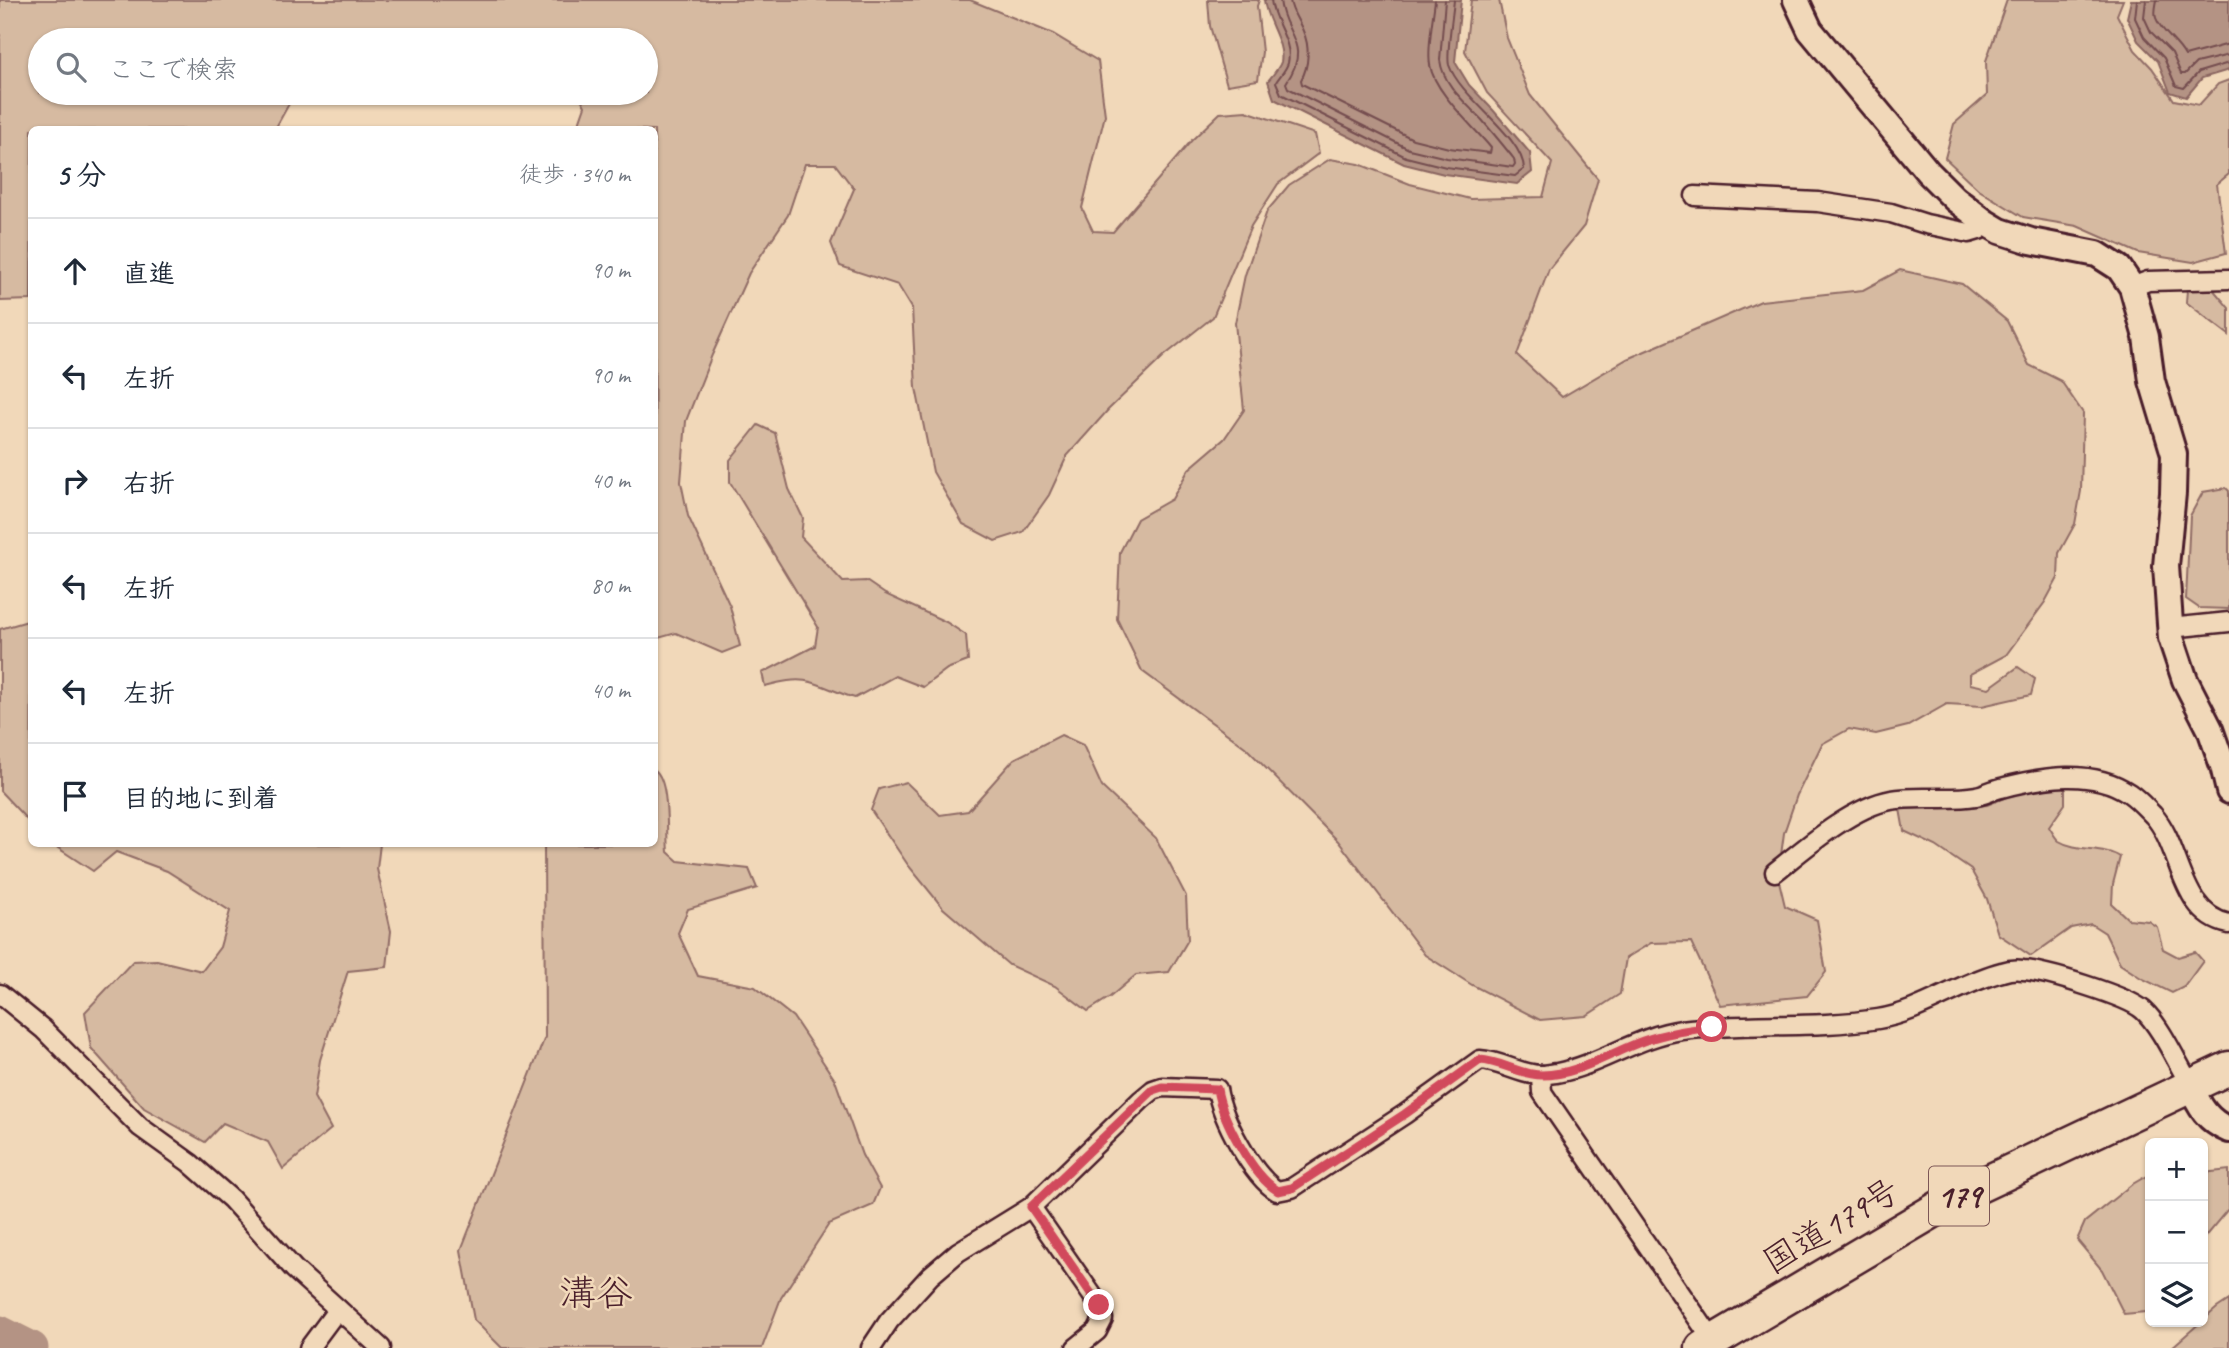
<!DOCTYPE html>
<html lang="ja">
<head>
<meta charset="utf-8">
<style>
	:root { --surface:#fff; --page:#f2f2f3; --text:#1f2937; --muted:#747a83; --line:#e0e1e3 }
	body { margin:0; font-family:Caveat,"Klee One",sans-serif; background:var(--page); color:var(--text) }
	.controls { position:absolute; right:21px; bottom:21px; display:grid; overflow:hidden; border-radius:10px; box-shadow:0 2px 5px #0004 }
	.controls button { width:63px; height:63px; display:grid; place-items:center; padding:0; border:0; border-bottom:2px solid var(--line); background:var(--surface); color:var(--text); font:35px sans-serif }
	.stop { position:absolute; width:21px; height:21px; margin:-16px; border:5px solid #d1495b; border-radius:50%; background:#fff }
	.stop.end { background:#d1495b; border-color:#fff; box-shadow:0 2px 7px #0008 }
	.list { margin:0; padding:0; list-style:none }
	h2 { display:flex; justify-content:space-between; align-items:center; height:91px; margin:0; padding:0 28px; font-size:30px }
	h2 small { font-size:23px; font-weight:400; color:var(--muted) }
	.list li { display:grid; grid-template-columns:46px 1fr auto; gap:21px; align-items:center; box-sizing:border-box; height:105px; padding:0 28px; border-top:2px solid var(--line) }
	.list b { display:block; font-size:26px; white-space:nowrap }
	.list em { font-size:23px; font-style:normal; color:var(--muted) }
	.icon { flex:none; width:38px; height:38px; fill:none; stroke:currentColor; stroke-width:2; stroke-linecap:round; stroke-linejoin:round }
	.map { position:relative; flex:none; width:2229px; height:1348px; overflow:hidden }
	.search { position:absolute; background:var(--surface); box-shadow:0 2px 5px #0004; left:28px; top:28px; width:630px; height:77px; display:flex; align-items:center; gap:18px; box-sizing:border-box; padding:0 24px; border-radius:38px; color:var(--muted); font-size:26px }
	.panel { position:absolute; background:var(--surface); box-shadow:0 2px 5px #0004; left:28px; top:126px; width:630px; height:721px; border-radius:10px }
	.map>svg:first-child { display:block }
	.green { fill:#d6baa1; stroke:#906c66; stroke-width:2 }
	.water { fill:#b49384; stroke:#8a6560; stroke-width:2 }
	.lines { fill:none; stroke-linecap:round; stroke-linejoin:round }
	.shore { stroke:#744d4f; stroke-width:2 }
	.river { stroke:#b49384; stroke-width:33 }
	.street-casing { stroke:#4a1f2b; stroke-width:23 }
	.secondary-casing { stroke:#4a1f2b; stroke-width:30 }
	.highway-casing { stroke:#4a1f2b; stroke-width:37 }
	.street { stroke:#f1d8b9; stroke-width:18 }
	.secondary { stroke:#f1d8b9; stroke-width:24 }
	.highway { stroke:#f1d8b9; stroke-width:32 }
	.route { stroke:#d1495b; stroke-width:9 }
	.labels { text-anchor:middle; dominant-baseline:central; stroke-width:5; stroke-linejoin:round; paint-order:stroke }
	.shield { fill:#f1d8b9; stroke:#7c5656; stroke-width:2 }
	.shield-label { font-size:33px; font-weight:bold; fill:#4a1f2b }
	.street-label { font-size:35px; fill:#4a1f2b; stroke:#f1d8b9 }
	.neighbourhood-label { font-size:37px; fill:#4a1f2b; stroke:#f1d8b9 }
</style>
</head>
<body>
<div class="map">
<svg width="2229" height="1348" viewBox="0 0 2229 1348">
	<rect width="100%" height="100%" fill="#f1d8b9"/>
	<filter id="ink" filterUnits="userSpaceOnUse"><feTurbulence type="fractalNoise" baseFrequency=".0143" numOctaves="2"/><feDisplacementMap in="SourceGraphic" scale="14" xChannelSelector="R" yChannelSelector="G"/><feConvolveMatrix kernelMatrix="1 2 1 2 8 2 1 2 1" color-interpolation-filters="sRGB"/></filter>
	<g filter="url(#ink)">
		<!-- green -->
		<g class="green">
			<polygon points="0,0 970,0 1053,34 1098,61 1105,115 1082,208 1093,231 1113,232 1192,140 1220,113 1246,111 1315,134 1319,153 1278,184 1251,226 1213,317 1164,356 1108,410 1067,456 1049,495 1023,532 995,541 963,524 933,472 916,388 912,308 898,285 840,266 831,243 854,189 835,164 805,164 788,215 749,273 712,355 686,421 681,482 688,516 730,606 740,646 722,653 676,633 655,639 654,130 577,129 585,106 578,93 646,93 646,40 460,40 446,36 433,40 40,40 40,93 295,93 275,129 32,130 31,300 0,301"/>
			<polygon points="1208,0 1259,0 1257,6 1262,52 1258,80 1227,85 1210,26"/>
			<polygon points="1471,0 1499,0 1507,38 1530,95 1598,179 1584,226 1549,269 1517,355 1562,397 1627,359 1761,301 1863,290 1900,270 1962,284 2007,321 2029,365 2061,381 2083,413 2081,491 2075,524 2059,553 2058,578 2045,602 2006,655 1970,674 1970,684 1989,688 2018,667 2035,679 2031,695 1982,706 1947,704 1908,726 1876,734 1849,729 1822,744 1797,795 1784,833 1778,877 1785,906 1817,920 1826,972 1807,996 1720,1005 1691,942 1651,943 1626,958 1620,994 1586,1016 1540,1020 1472,985 1425,955 1338,841 1245,747 1142,671 1117,619 1120,552 1137,519 1172,499 1189,469 1224,439 1244,410 1235,323 1245,275 1267,211 1289,185 1330,159 1359,164 1410,184 1470,199 1543,197 1552,163 1487,93 1465,51"/>
			<polygon points="2007,0 2123,0 2117,15 2135,50 2152,68 2174,100 2199,105 2218,84 2229,80 2229,174 2217,184 2226,253 2193,262 2138,253 2077,226 2023,217 1979,190 1945,158 1954,124 1987,95 1986,61"/>
			<polygon points="2212,288 2229,308 2229,335 2186,302 2187,290"/>
			<path d="M758,425L775,433L789,489L803,518L801,537L843,582L866,581L885,594L946,622L966,635L968,661L947,669L923,687L895,676L855,698C840,694 826,686 811,682C796,678 780,682 765,686L762,673L815,646L818,627L730,482V460Z"/>
			<polygon points="2226,488 2229,491 2229,609 2199,608 2186,599 2190,516 2203,492"/>
			<polygon points="31,620 32,620 31,824 0,791 0,629"/>
			<polygon points="1061,735 1083,745 1102,787 1156,838 1186,896 1188,940 1169,972 1136,975 1110,997 1088,1011 1055,986 1009,965 943,908 908,865 871,810 879,789 906,782 940,815 968,811 1014,759"/>
			<path d="M655,770C670,782 666,832 668,852L678,861L749,869L757,888L688,909L678,933L698,976L755,987L793,1017L835,1080L862,1155L880,1188L873,1205L829,1224L781,1298L762,1348H502L474,1320L461,1250L545,1037L544,844H654Z"/>
			<path d="M2036,785L2065,786V804L2049,827C2052,831 2055,838 2059,841C2077,852 2103,846 2120,857L2113,884L2112,904L2128,919L2148,921L2157,927L2163,949L2178,957L2195,952L2203,961L2184,987L2172,993L2141,978L2120,964L2105,933L2091,924L2071,928L2031,956L1998,934L1987,899L1971,870L1936,846L1904,831L1900,809L1916,804L1951,807L1987,805Z"/>
			<polygon points="52,844 380,844 377,869 391,931 387,967 348,971 320,1060 314,1097 331,1129 283,1169 268,1142 223,1123 205,1142 144,1108 91,1048 85,1012 133,961 157,960 202,971 220,947 230,911 167,871 116,852 93,871"/>
			<polygon points="2229,1170 2229,1208 2203,1239 2203,1173"/>
			<polygon points="2150,1174 2150,1308 2146,1312 2124,1314 2102,1270 2077,1240 2085,1222 2131,1185"/>
			<polygon points="2229,1300 2229,1348 2171,1348 2217,1308"/>
		</g>
		<!-- water -->
		<g class="water">
			<path d="M1264,0H1461L1455,62L1469,85L1493,110L1530,153L1532,172L1517,184L1444,174L1404,164L1274,99L1268,81C1272,76 1279,68 1281,62C1285,43 1266,21 1264,0Z"/>
			<polygon points="2131,0 2229,0 2229,70 2202,78 2186,97 2170,92 2158,61 2138,41 2127,18"/>
		</g>
		<g class="lines">
			<!-- shore -->
			<g class="shore">
				<path d="M1271,0C1273,22 1293,41 1288,63C1286,70 1279,77 1276,82L1281,94L1406,157L1446,167L1515,176L1524,169C1523,136 1461,99 1449,65C1446,55 1453,13 1454,0"/>
				<path d="M1280,0C1283,35 1313,43 1286,83L1288,88L1409,149L1447,158L1513,167L1515,164L1514,159C1504,146 1493,133 1482,120C1466,103 1443,85 1440,60L1445,0"/>
				<path d="M1290,0C1291,11 1299,21 1303,31C1310,46 1309,66 1301,80L1302,84L1413,139L1449,148L1490,153L1491,148C1474,127 1434,92 1430,65C1427,47 1433,19 1435,0"/>
				<polyline points="2137,0 2135,18 2144,37 2164,58 2176,86 2184,88 2199,72 2229,63"/>
				<polyline points="2146,0 2144,17 2151,32 2172,53 2181,74 2185,74 2196,63 2229,55"/>
				<path d="M2157,0C2156,6 2154,12 2156,18C2161,32 2178,42 2185,56L2229,44"/>
			</g>
			<!-- river -->
			<polyline class="river" points="0,1332 32,1348"/>
			<!-- street casing -->
			<g class="street-casing">
				<g id="street">
					<polyline points="1695,196 1818,202 1891,213 1926,224 1969,233 1979,230 1985,222"/>
					<polyline points="2132,287 2148,281 2229,279"/>
					<polyline points="2170,628 2229,622"/>
					<path d="M1775,872C1805,848 1852,807 1891,800C1919,795 1948,801 1976,796C1984,795 1992,790 2001,788C2042,777 2092,768 2129,793C2138,799 2146,808 2153,815C2182,846 2179,914 2229,924"/>
					<polyline points="0,994 43,1029 140,1127 190,1163 231,1199 294,1269 381,1348"/>
					<polyline points="1541,1075 1542,1092 1718,1348"/>
					<polyline points="1031,1207 1099,1305 1103,1319 1097,1331 1076,1348"/>
					<polyline points="309,1348 338,1309"/>
					<path d="M871,1348L889,1321L930,1276L958,1252L1031,1207L1141,1100L1153,1090L1162,1087L1217,1089C1222,1119 1252,1175 1277,1191L1292,1188L1405,1114L1480,1060C1501,1061 1520,1075 1541,1075C1546,1075 1552,1073 1557,1073C1600,1065 1638,1036 1682,1030C1747,1022 1813,1029 1878,1019C1922,1012 1959,983 2002,972C2008,970 2016,969 2023,970C2044,971 2127,996 2143,1010C2161,1026 2178,1065 2191,1086"/>
				</g>
			</g>
			<!-- secondary casing -->
			<g class="secondary-casing">
				<g id="secondary">
					<polyline points="1796,0 1810,30 1928,172 1955,199 1985,222 2000,231 2031,241 2097,254 2119,268 2132,287 2146,337 2152,381 2174,454 2173,493 2166,566 2171,638 2185,680 2210,729 2223,766 2229,791"/>
					<path d="M2191,1086C2199,1107 2208,1121 2229,1130"/>
				</g>
			</g>
			<!-- highway casing -->
			<g class="highway-casing">
				<polyline id="highway" points="1702,1348 1962,1194 2229,1068"/>
			</g>
			<!-- street -->
			<use href="#street" class="street"/>
			<!-- secondary -->
			<use href="#secondary" class="secondary"/>
			<!-- highway -->
			<use href="#highway" class="highway"/>
		</g>
	</g>
	<g class="lines" filter="url(#ink)">
		<!-- route -->
		<path class="route" d="M1099,1305L1031,1207L1153,1090L1162,1087L1217,1089C1222,1119 1252,1175 1278,1191L1292,1188L1405,1114L1480,1060C1501,1061 1520,1075 1542,1075C1578,1075 1610,1053 1643,1041C1666,1033 1688,1030 1712,1027"/>
	</g>
	<g class="labels">
		<!-- shield labels -->
		<rect class="shield" x="1929" y="1166.5" width="60" height="59" rx="5"/>
		<g class="shield-label">
			<text x="1959" y="1196">179</text>
		</g>
		<!-- street labels -->
		<g class="street-label">
			<text transform="translate(1831 1226) rotate(-31)">国道179号</text>
		</g>
		<!-- neighbourhood labels -->
		<g class="neighbourhood-label">
			<text x="596" y="1292">溝谷</text>
		</g>
	</g>
</svg>
<div class="controls">
<button>+</button>
<button>−</button>
<button><svg class="icon" aria-label="layers" viewBox="0 0 24 24"><path d="M12 4l9 5-9 5-9-5zM3 14l9 5 9-5"/></svg></button>
</div>
<div class="stop" style="left:1712px;top:1027px"></div>
<div class="stop end" style="left:1099px;top:1305px"></div>
<div class="search"><svg class="icon" aria-label="search" viewBox="0 0 24 24"><circle cx="10" cy="10" r="6"/><path d="M15 15l6 6"/></svg>ここで検索</div>
<section class="panel">
<h2>5 分<small>徒歩 · 340 m</small></h2>
<ul class="list">
<li><svg class="icon" aria-label="ahead" viewBox="0 0 24 24"><path d="M12 20V5M6 11l6-6 6 6"/></svg><div><b>直進</b></div><em>90 m</em></li>
<li><svg class="icon" aria-label="left" viewBox="0 0 24 24"><path d="M17 20v-9H6M10 6l-5 5 5 5"/></svg><div><b>左折</b></div><em>90 m</em></li>
<li><svg class="icon" aria-label="right" viewBox="0 0 24 24"><path d="M7 20v-9h11M14 6l5 5-5 5"/></svg><div><b>右折</b></div><em>40 m</em></li>
<li><svg class="icon" aria-label="left" viewBox="0 0 24 24"><path d="M17 20v-9H6M10 6l-5 5 5 5"/></svg><div><b>左折</b></div><em>80 m</em></li>
<li><svg class="icon" aria-label="left" viewBox="0 0 24 24"><path d="M17 20v-9H6M10 6l-5 5 5 5"/></svg><div><b>左折</b></div><em>40 m</em></li>
<li><svg class="icon" aria-label="arrive" viewBox="0 0 24 24"><path d="M6 21V4h12l-3 4 3 4H6"/></svg><div><b>目的地に到着</b></div></li>
</ul>
</section>
</div>
</body>
</html>
